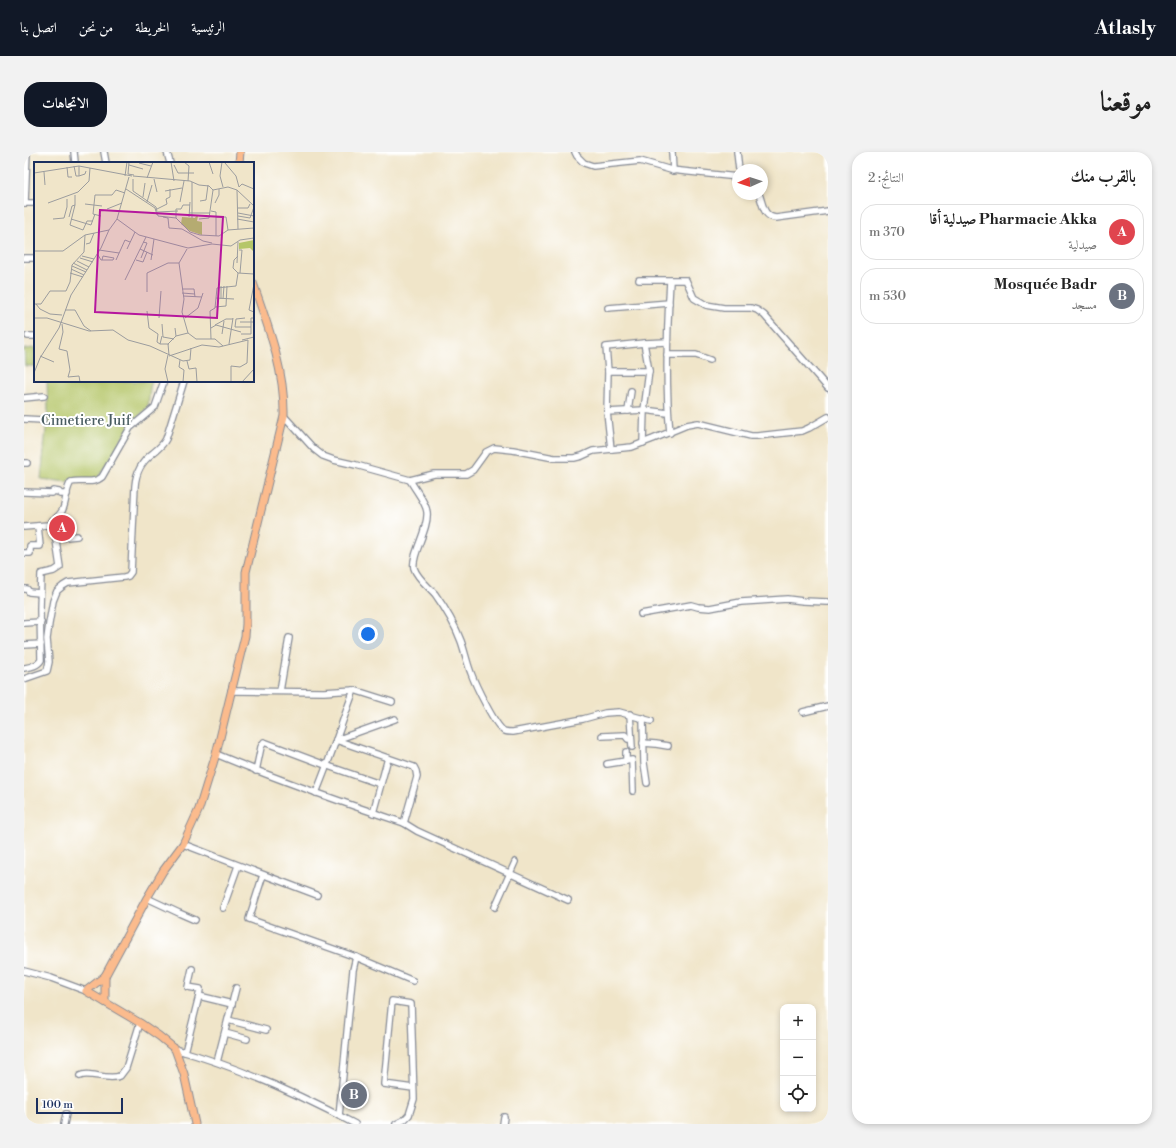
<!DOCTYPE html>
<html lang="ar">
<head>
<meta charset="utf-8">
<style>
	:root { --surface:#fff; --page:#f2f2f2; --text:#222; --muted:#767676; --line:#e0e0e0; --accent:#111827 }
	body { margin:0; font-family:"Libre Bodoni",Amiri,serif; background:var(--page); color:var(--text); direction:rtl }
	.controls { position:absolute; right:12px; bottom:12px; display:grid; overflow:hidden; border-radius:8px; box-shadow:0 2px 6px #0003 }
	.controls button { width:36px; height:36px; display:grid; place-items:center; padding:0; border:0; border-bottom:1px solid var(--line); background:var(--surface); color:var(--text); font:20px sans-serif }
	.compass { position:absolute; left:708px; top:12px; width:36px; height:36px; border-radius:50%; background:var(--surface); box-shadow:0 2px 6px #0003; rotate:267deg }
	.scale { position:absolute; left:12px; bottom:10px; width:87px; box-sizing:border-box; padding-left:4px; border:2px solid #1b2f5e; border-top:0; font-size:11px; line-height:14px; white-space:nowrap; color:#1b2f5e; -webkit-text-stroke:3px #fff; paint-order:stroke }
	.you { position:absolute; left:344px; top:482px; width:14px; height:14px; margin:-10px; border:3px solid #fff; border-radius:50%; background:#1a73e8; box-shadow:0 0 0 6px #1a73e833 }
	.badge { display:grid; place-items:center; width:26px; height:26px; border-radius:50%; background:var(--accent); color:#fff; font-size:13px; font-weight:700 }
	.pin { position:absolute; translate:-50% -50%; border:2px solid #fff; box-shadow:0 1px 4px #0006 }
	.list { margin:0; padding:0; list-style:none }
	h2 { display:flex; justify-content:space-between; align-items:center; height:52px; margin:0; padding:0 16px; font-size:17px }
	h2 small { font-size:13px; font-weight:400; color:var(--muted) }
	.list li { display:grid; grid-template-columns:26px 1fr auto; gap:12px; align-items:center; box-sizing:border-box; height:56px; margin:0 8px 8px; padding:0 8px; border:1px solid var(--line); border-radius:16px }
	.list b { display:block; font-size:15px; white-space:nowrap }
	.list p { margin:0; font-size:13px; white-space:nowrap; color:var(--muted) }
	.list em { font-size:13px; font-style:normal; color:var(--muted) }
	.icon { flex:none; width:22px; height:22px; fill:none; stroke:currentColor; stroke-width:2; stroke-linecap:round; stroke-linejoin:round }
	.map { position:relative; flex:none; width:804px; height:972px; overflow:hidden; direction:ltr; border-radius:16px }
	header { display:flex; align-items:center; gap:24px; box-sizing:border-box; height:56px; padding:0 20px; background:var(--accent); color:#fff }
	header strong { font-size:19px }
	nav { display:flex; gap:22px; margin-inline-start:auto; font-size:14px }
	.intro { display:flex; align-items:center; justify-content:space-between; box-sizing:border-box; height:96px; padding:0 24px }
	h1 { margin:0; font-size:28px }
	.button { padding:10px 18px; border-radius:16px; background:var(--accent); color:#fff; font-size:14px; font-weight:700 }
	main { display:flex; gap:24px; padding:0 24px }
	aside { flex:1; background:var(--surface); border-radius:16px; box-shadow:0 2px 6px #0003 }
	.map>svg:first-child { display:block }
	.green { fill:#b5c669; stroke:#687a64 }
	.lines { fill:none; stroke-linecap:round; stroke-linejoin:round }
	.minor-casing { stroke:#868a94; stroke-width:8 }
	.major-casing { stroke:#868a94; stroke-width:9 }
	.minor { stroke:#fff; stroke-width:5.5 }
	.major { stroke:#fbbb8d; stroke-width:7 }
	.labels { text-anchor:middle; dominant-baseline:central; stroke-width:4; stroke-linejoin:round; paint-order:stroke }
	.park-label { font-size:14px; fill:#495c61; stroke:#fff }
	.inset-road { fill:none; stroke:#9b9c9e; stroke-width:1 }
	.view { fill:#b5179e; fill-opacity:0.15; stroke:#b5179e; stroke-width:2 }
	.inset-edge { fill:none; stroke:#1b2f5e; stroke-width:2 }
</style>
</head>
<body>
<header>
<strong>Atlasly</strong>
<nav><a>الرئيسية</a><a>الخريطة</a><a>من نحن</a><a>اتصل بنا</a></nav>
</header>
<div class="intro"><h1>موقعنا</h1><a class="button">الاتجاهات</a></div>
<main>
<aside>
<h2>بالقرب منك<small>النتائج: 2</small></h2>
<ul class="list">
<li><span class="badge" style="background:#e0444e">A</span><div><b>Pharmacie Akka صيدلية أقا</b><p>صيدلية</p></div><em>370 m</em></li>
<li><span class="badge" style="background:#6b7280">B</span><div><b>Mosquée Badr</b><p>مسجد</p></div><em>530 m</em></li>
</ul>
</aside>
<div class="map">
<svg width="804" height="972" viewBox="0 0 804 972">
	<rect width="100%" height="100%" fill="#fff"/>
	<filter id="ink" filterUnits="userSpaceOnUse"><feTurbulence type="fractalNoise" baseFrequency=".025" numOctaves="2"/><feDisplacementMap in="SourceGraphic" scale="8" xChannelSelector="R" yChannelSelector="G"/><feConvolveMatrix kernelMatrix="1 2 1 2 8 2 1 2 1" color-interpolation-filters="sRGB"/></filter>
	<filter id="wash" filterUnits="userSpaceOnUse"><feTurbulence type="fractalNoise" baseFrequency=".012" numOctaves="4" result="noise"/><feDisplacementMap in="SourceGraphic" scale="16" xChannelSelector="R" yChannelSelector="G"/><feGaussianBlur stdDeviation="0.9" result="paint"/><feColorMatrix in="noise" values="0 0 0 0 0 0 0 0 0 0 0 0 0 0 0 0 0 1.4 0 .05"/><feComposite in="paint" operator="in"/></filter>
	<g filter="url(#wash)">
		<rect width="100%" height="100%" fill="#f0e5c9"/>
		<!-- green -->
		<g class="green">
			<polygon points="11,196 11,214 1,214 0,197"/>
			<polygon points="23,229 127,229 124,255 106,274 73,327 46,327 43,330 17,327 24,256"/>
		</g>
	</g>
	<g filter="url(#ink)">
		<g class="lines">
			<!-- minor casing -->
			<g class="minor-casing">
				<g id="minor">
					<polyline points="50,0 51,10"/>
					<polyline points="80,0 82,11"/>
					<polyline points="143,0 146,11"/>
					<polyline points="551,0 553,4 560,11 569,14 616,9 647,18 714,25"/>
					<polyline points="648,0 649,19"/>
					<polyline points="713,0 715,18"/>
					<path d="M735,42C739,52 739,65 752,66L804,59"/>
					<polyline points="0,51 1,51 3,0"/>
					<polyline points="1,51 11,51"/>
					<polyline points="0,106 11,106"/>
					<polyline points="615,128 662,128 670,146 682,153 700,156 727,156 733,158 740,163 804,236"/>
					<polyline points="584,156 645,151"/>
					<polyline points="4,184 11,184"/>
					<polyline points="643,203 672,203 686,208"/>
					<polyline points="584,219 625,219"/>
					<polyline points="0,246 20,244"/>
					<polyline points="604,259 607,239"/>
					<polyline points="583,260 620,258 644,261"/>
					<polyline points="260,264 290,297 299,304 310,308 332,313 386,328 410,322 442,322 449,318 462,300 470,296 489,298 530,306 550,306 558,304 569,299 608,295 629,287 663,273 674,271 727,284 733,284 778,279 785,276 804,265"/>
					<polyline points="0,267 19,268"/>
					<path d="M646,281C641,230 643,179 646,129"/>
					<polyline points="619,291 620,258 625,219 620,191"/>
					<polyline points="587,297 583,260 584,219 582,195 620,191 643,190"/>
					<polyline points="0,311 3,311"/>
					<path d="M386,328C391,338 402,350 403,360C405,377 387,403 390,416C393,426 404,434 411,442C421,456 431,473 437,489C441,500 443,511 447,521C451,532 471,574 480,579C483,580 486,580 489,580L559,567L581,561L595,560L627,569"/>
					<polyline points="0,340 28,341 29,339 35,340 36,342 43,342"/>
					<path d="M0,375L24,373C29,369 35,364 38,359C43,350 41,338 47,330C57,327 69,333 78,325L106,276L131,255L140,229"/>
					<polyline points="32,386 53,384"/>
					<polyline points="0,401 6,401 6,394 16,394 14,374"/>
					<polyline points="0,437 3,437 5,440 16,441"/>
					<polyline points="617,462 667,453 674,455 686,456 717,450 763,447 779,449 804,450"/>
					<polyline points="0,471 17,470"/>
					<polyline points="0,493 17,492"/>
					<path d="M0,516C6,515 14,514 17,508L16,457L17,422L30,419L36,415L29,368"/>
					<path d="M0,527L23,519L25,510L23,487L25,472L29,449L33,439L39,434L44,431L100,425L104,424L107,420L111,334C112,320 117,310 129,301C134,297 139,293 142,287L160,229"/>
					<polyline points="207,539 300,540 330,538 368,550"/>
					<polyline points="256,539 265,486"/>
					<polyline points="779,560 804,554"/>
					<polyline points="606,562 608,595"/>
					<polyline points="619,566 620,611 623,631"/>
					<polyline points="578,584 601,583 604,587 607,587"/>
					<polyline points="312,588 390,615 392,619 393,625 380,671"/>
					<polyline points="312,588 371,567"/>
					<polyline points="619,591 632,592 644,594"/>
					<polyline points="602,600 602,609"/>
					<path d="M192,602C254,628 317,650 380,671L393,679L544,748"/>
					<polyline points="583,612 608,608 609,639"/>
					<polyline points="232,619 237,595 240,590 304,614 356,632"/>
					<path d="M292,641C306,607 317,573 330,538"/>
					<polyline points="349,661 364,606"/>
					<polyline points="159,692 293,743"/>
					<polyline points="239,723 225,767 332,805 389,829"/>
					<polyline points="123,746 155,761 171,768"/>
					<polyline points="471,755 491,710"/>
					<polyline points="199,756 214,714"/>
					<polyline points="168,817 164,835 176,837 175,844"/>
					<polyline points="0,819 27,826 62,839"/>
					<polyline points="204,868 242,878"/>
					<polyline points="201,881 223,887"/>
					<path d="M151,897C214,915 273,941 331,972"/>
					<polyline points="161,900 175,844 208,852"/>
					<polyline points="193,910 212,836"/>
					<path d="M56,924C65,919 83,929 96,924L102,916L116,871"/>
					<polyline points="315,964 329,818 332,805"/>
					<polyline points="40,972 42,962"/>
					<polyline points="372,972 380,968 385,963 390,947 387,852 368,849 360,932 389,936"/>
					<polyline points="479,972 480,965"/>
				</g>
			</g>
			<!-- major casing -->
			<g class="major-casing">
				<g id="major">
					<polyline points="215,11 216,0"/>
					<polyline points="81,850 81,824"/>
					<path d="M171,972L160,922L151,897L135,884L116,871L62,839L81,824L123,746L139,719L159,692L175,657L192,602L221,484L222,472V420L260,264C261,218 244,174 229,131"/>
				</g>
			</g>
			<!-- minor -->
			<use href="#minor" class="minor"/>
			<!-- major -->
			<use href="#major" class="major"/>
		</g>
	</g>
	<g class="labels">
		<!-- park labels -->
		<g class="park-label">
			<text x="62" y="269">Cimetiere Juif</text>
		</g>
	</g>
	<!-- overview -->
	<g transform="translate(10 10)">
		<rect width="220" height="220" fill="#f0e5c9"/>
		<path d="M162,54H164L163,59L168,60V73L156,69L147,62L148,55L161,56ZM220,78V90L216,86L205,87V81Z" fill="#b5c669"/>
		<path class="inset-road" d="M95,0L94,12L100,13M137,0L140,19M150,0L155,4L154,19M175,0L179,12M188,0L186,14L189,25M105,1L117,4M191,1L202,14L205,25M95,3L109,7M140,3L144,11H160M40,4L42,14H45M45,4V14L51,12L52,9M33,5L34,15H38M10,10L11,23M0,11L45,4L98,14M91,14L93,0M99,14L156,19L165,23L175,24L179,28L194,25L203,28L220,44M113,16L119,0M99,17V29L122,45L124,54L142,56L156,70L166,73L185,74L194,68M120,17L123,30M158,20V56M205,25L208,22L220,27M92,27L121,46L123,53M203,28L204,67M131,29L148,26M109,35L111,21M166,39L172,38L174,23M113,40L118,23M146,40L150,19M14,41L44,30L55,19L56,6M181,41L185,33V27M51,42L68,44M41,43L36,63L49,68L53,59H59M204,46H214L216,42M73,47L88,41M123,47L133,42L132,37L136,35V27M177,49L182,50V55H192L194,68L220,66M124,50L144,49M155,51H176M204,51L220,54M67,54L59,52L61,33H78L82,28L91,31M204,54L216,56L220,45M35,55L38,44L41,43V33M129,55L134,56L135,66L148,67L169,79L178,81M155,55L156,40M142,56V47H147L149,43H156M19,57L30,56L33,45V37M37,57L57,63L61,52M83,57L95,15M165,57L175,56L179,28M203,57L220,60M182,74V55M52,82L56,81L60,71M93,87L101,70M106,87L119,93M65,88L85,91M205,88H208L206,111M0,89H29L51,73L75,68L83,57L105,73L154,86L178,82L197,84L206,78L220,76M64,93L67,98H79L80,96L69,94L68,98M48,94L60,97M204,94L200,98L199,106L204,111M46,96L59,100M107,96L113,81L109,80M82,98L91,78L96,80M102,98L109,100L113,90M117,98L120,77M43,99L55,105M39,101L53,108M203,101L204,80M38,104L52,110M37,107L50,113M36,111L49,115M91,118L112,75M220,122L215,148L220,150M148,127H160L161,135M113,130V111L134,101H145M148,131L161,132M149,134L168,135M182,136L200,137M187,137V124M189,137L190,124M0,142H7L16,129H32L36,120L38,103L50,90L51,73M2,142L6,147L16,152L28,153M181,145L192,144L193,124M31,148H41L50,164L57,169M113,149L115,166L124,172L123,180L126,182M0,156H13L55,169L79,168L94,178L116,184L149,199L156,198L157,186M125,156L127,129M151,156L164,146L169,131M211,156L202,157L201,165H217M206,160H220M28,162L29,170L25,187L33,189L36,208L34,215L45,214L46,220M128,162L129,175L140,177M181,163L192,157H199M177,166L182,163L207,170M154,171L162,177H181L189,184M188,172L190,159M207,172H217V156H220M128,174L126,182H135M142,174L154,171L148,150L150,137L145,101L153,87M177,177L176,149L181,146L183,126L202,124L204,111L220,112M208,178L220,175M195,182L199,156M134,193L131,207L134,220M135,193L134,182L142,174L141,166M6,194L20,200M135,194L168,183L185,185L214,178L213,201L206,205L197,204V220M146,198L145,205L150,208L149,220M153,199L155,207L162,206L163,220M0,211L6,196L25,166L37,133L67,86L75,68M208,220L220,207"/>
		<path class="view" d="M66,48L189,55L183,156L61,150Z"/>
		<rect width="220" height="220" class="inset-edge"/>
	</g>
</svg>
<div class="controls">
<button>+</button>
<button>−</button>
<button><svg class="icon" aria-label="locate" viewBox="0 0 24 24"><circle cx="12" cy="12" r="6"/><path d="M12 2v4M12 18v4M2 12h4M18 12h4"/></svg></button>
</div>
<svg class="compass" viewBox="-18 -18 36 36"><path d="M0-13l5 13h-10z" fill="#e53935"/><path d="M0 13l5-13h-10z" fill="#767676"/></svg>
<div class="scale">100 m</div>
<div class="you"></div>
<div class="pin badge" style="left:38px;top:376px;background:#e0444e">A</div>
<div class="pin badge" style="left:330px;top:943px;background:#6b7280">B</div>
</div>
</main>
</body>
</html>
